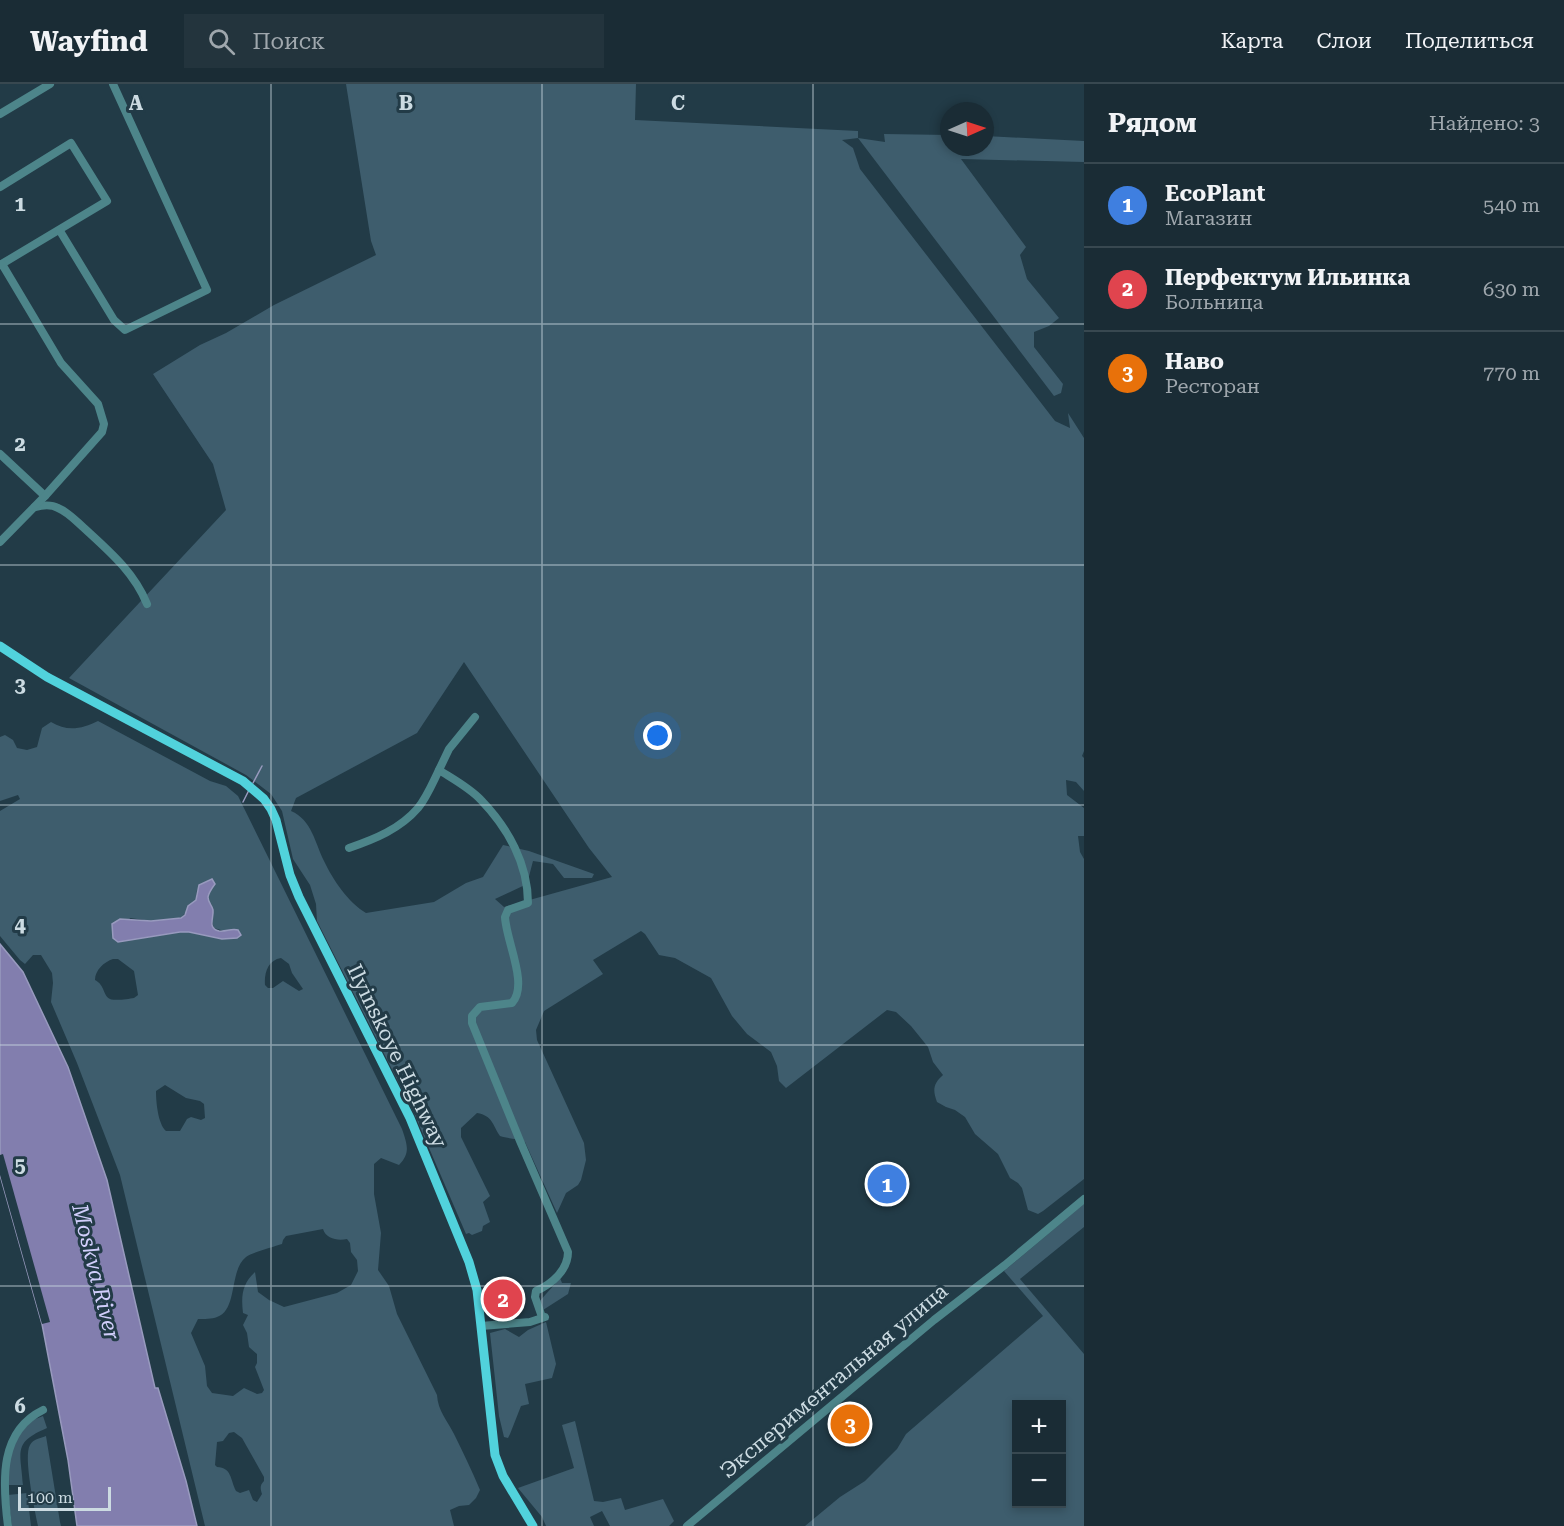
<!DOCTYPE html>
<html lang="ru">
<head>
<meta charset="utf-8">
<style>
	:root { --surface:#1a2c35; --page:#23343d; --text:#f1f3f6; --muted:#9fa7ad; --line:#384850; --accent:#f49aa3 }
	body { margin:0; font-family:"Roboto Serif",serif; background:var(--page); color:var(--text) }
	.controls { position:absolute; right:18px; bottom:18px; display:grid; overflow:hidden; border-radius:0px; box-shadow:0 3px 9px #0003 }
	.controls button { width:54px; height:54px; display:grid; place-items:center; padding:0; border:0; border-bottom:2px solid var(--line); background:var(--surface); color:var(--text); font:30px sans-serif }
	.compass { position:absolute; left:940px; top:18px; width:54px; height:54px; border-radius:50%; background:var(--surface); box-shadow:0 3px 9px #0003; rotate:87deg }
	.scale { position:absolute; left:18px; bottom:15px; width:93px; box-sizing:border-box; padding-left:6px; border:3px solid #ccdbe2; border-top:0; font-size:16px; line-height:21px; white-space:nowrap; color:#ccdbe2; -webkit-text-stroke:4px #223b47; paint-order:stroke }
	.you { position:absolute; left:658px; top:652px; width:21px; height:21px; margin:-15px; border:4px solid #fff; border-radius:50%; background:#1a73e8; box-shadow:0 0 0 9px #1a73e833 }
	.badge { display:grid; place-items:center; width:39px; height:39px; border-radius:50%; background:var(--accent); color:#fff; font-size:20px; font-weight:700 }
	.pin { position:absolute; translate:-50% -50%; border:3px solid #fff; box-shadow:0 2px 6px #0006 }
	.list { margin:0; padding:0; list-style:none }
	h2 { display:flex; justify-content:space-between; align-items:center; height:78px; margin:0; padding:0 24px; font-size:26px }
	h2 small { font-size:20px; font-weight:400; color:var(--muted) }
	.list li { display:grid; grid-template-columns:39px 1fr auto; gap:18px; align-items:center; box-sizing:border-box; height:84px; padding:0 24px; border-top:2px solid var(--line) }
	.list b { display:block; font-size:22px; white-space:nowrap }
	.list p { margin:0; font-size:20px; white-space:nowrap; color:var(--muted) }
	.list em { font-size:20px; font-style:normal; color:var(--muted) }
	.icon { flex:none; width:33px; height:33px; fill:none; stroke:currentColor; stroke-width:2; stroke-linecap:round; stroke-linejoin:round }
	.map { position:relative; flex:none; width:1084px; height:1442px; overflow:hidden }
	header { display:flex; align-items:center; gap:36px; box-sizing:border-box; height:84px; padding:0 30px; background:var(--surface); border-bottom:2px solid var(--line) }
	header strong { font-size:28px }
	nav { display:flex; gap:33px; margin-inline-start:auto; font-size:21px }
	.search { width:420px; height:54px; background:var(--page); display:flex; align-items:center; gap:15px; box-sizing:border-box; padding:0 21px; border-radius:0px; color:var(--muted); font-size:22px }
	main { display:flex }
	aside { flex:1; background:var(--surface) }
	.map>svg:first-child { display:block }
	.green { fill:#3e5d6d; fill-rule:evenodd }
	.water { fill:#827eae; stroke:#989abe; stroke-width:1.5 }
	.pier { fill:#223b47 }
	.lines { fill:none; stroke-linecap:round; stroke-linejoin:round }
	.stream { stroke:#989abe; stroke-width:1.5 }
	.minor { stroke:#4d858a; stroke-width:8 }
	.major { stroke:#51d2dc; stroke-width:9 }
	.grid { fill:none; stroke:#ccdbe2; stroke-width:1.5; stroke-opacity:0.55 }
	.labels { text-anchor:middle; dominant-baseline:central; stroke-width:6; stroke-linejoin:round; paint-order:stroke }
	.street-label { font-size:21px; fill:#ccdbe2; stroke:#223b47 }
	.water-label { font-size:22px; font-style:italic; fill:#d1cefb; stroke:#223b47 }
	.grid-label { font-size:20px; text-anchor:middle; font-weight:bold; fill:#ccdbe2; stroke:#223b47; stroke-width:6; stroke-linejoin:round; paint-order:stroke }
</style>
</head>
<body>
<header>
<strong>Wayfind</strong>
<div class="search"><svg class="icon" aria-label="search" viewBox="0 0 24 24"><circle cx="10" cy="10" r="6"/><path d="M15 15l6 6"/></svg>Поиск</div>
<nav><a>Карта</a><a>Слои</a><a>Поделиться</a></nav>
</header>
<main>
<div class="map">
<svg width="1084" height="1442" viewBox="0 0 1084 1442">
	<rect width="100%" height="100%" fill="#223b47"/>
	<!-- green -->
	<g class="green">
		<path d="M346,0H636L635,36L858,47V54L885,58L884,50L949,51V63H985V52L1084,57V78L961,75L1026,163L1020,171L1027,195L1059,234L1049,242L1034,248V263L1063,300L1061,309L1054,312L858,54L842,56L853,64L860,85L1055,337L1070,344L1068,329L1084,354V667L1082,672L1084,674V707L1076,698L1066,696L1067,711L1084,724V752H1078L1080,768L1084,775V1095L1043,1127L1038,1130L1028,1126L1022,1104L1018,1099L1010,1094L998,1070L975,1050L965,1033L955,1026L946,1023L937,1018C932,1005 934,999 943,991L933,978L928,963L911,942L896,928L887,926L786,1004L779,997L777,982L771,968L747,950L732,932L711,894L675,874L659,871L645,850L641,847L593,876L603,890L544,927L536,946L537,956L584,1059L586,1076L581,1096L578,1101L566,1109L557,1129L525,1058C518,1054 508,1055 500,1052C492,1040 493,1032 477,1029L461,1044V1053L490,1112L483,1118L490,1138L483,1142L482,1147L472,1151L469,1149L466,1150L414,1029L317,837L316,820L310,801L293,775L282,727L271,710L246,691L69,594L226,426L213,380L153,290L200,261L226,249L274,221L376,171L371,157ZM464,578L589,764L612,793L504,823L495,815L527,800L533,777L553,780L564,794H592L594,790L529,767L503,761L483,793L466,799L434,818L366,829C348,818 333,796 324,777C315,759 312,736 291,727L296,714L417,649Z"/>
		<path d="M98,637L210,697L226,702L238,712L402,1045C407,1060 411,1069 399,1081L381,1074L374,1080V1110L381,1149L378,1186L389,1202L397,1230L437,1311C438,1327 447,1336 454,1350C463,1368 472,1387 480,1406L476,1414L469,1421L459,1422L450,1426L454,1442H205L120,1091L77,979L51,918L53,899L52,889L41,871H33L25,880L20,876L0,852V727L20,715L18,711L0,717V653L5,651L13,656L17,664L27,666L37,663L42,644L51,638C67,648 82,645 98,637ZM212,804C206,811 208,818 213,825L211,835L214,844L224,847L234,845L222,855L189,848H180L118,858L130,834L151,837L181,834L196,816L197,806ZM281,874L289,880L292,889L303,905L299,907L283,897L273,904H268L265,901C264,889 268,876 281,874ZM113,875H118L134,887L138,911L134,914C128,915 116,917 110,915C103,912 105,901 95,896C95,886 104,878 113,875ZM165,1001L186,1014L200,1017L204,1020L205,1034L201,1036L191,1033L187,1035L180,1047H166C158,1040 156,1018 156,1007ZM323,1145C326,1155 338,1157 347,1155L350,1159L351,1168L357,1176L358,1187L351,1201L337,1209L284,1223L269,1216L258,1208L255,1188C242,1200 241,1212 243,1229L248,1231L243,1241L247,1249L249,1263L257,1270V1279L255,1283L264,1306L262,1309L257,1310L244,1304L233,1312L212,1309L207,1302L205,1282L191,1249L198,1235C204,1235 212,1235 217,1233C238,1226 229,1186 246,1173C253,1168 273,1163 282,1160L283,1156L286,1152ZM234,1348L242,1354L264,1393V1397C260,1401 260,1404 262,1410L257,1418L253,1416L249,1406L240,1409L236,1407C230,1395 232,1384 217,1383L215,1381L217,1358L223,1357L229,1349Z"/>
		<path d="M1084,1120V1143L1020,1195L1084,1270V1442H805L840,1413L865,1397L897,1365L906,1350L1043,1232L1004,1187ZM1017,1320H1062V1420H1017Z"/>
		<polygon points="560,1194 562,1199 571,1199 568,1210 543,1226 539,1218"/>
		<polygon points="546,1238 556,1280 552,1294 525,1300 529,1320 521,1322 510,1350 508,1354 504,1353 499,1332 490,1249 505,1245 519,1253 528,1246"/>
		<path d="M43,1332L47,1344C12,1359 21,1367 23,1401H8L10,1359L33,1336Z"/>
		<polygon points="575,1337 594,1417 603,1418 621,1414 625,1426 663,1415 674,1437 669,1442 610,1442 602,1427 590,1433 594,1442 546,1442 542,1433 518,1404 574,1384 562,1341"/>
		<path d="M46,1352L60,1438L61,1442H38C35,1427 23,1372 30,1361C33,1355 41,1354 46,1352Z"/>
		<polygon points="27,1409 31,1442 12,1442 8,1411"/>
	</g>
	<!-- water -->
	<g class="water">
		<path d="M212,795L215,800C212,804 209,808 208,813C208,819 212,821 213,826C214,834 207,844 219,847C226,848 231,844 238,846L241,851L237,854L222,855L189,848H180L118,858L113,854L112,840L120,835L151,837L181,834L185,831L188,822L196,816L199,801Z"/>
		<polygon points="0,860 23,888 68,983 107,1096 155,1304 158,1304 186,1397 197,1442 77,1442 68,1376 42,1240 0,1091"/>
	</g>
	<!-- pier -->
	<polygon class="pier" points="3,1070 50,1238 42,1240 0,1091 0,1071"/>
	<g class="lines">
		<!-- stream -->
		<g class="stream">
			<polyline points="253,699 262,682"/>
			<polyline points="243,718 249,706"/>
		</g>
		<!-- minor -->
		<g class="minor">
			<polyline points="0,30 50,0"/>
			<polyline points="0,103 71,59 107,117 0,181"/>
			<polyline points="60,147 114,236 125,246 207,206 113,0"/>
			<polyline points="0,370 45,412"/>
			<path d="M35,423C43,421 51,420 58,424C68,428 76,437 84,444C109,467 134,488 147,520"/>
			<polyline points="0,458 45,412 102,348 104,340 98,320 61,279 2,180"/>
			<polyline points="439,686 449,665 475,633"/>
			<path d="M349,764C375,755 400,745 418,724C427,713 433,698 439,686C453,695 470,704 481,716C508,744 528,780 528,819L508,826L505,833C506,857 529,901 512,919L480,923L472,932V939L520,1057L568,1168C568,1186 552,1200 536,1207L535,1213L542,1233"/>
			<polyline points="481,1242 530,1238 545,1233"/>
			<path d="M8,1442C2,1395 0,1347 43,1326"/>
			<polyline points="687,1442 934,1236 1005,1181 1084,1115"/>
		</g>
		<!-- major -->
		<polyline class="major" points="0,562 47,593 243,697 264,715 271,725 276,736 290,791 299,813 410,1034 469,1178 477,1206 495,1371 503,1392 533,1442"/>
	</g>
	<!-- grid -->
	<path class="grid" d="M271,0V1442M542,0V1442M813,0V1442M0,240H1084M0,481H1084M0,721H1084M0,961H1084M0,1202H1084"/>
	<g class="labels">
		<!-- street labels -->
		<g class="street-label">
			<text transform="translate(397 972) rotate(64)">Ilyinskoye Highway</text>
			<text transform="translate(834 1297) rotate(-40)">Экспериментальная улица</text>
		</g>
		<!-- water labels -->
		<g class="water-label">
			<text transform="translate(96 1188) rotate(76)">Moskva River</text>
		</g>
	</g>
	<g class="grid-label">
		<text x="136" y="26">A</text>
		<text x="406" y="26">B</text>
		<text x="678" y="26">C</text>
		<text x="20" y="127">1</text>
		<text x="20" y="367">2</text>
		<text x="20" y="608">3</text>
		<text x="20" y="848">4</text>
		<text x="20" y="1088">5</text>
		<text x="20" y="1329">6</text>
	</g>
</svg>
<div class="controls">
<button>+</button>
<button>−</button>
</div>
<svg class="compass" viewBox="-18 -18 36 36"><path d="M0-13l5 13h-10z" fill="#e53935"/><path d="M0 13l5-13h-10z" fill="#9fa7ad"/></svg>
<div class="scale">100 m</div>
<div class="you"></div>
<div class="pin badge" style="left:887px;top:1100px;background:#3f7fe0">1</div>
<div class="pin badge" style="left:503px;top:1215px;background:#e0444e">2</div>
<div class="pin badge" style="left:850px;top:1340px;background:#e8710a">3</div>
</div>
<aside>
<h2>Рядом<small>Найдено: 3</small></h2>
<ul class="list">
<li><span class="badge" style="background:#3f7fe0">1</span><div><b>EcoPlant</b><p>Магазин</p></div><em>540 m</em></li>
<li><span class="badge" style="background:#e0444e">2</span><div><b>Перфектум Ильинка</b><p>Больница</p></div><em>630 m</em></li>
<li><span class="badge" style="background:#e8710a">3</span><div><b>Наво</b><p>Ресторан</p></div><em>770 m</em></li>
</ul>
</aside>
</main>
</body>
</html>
